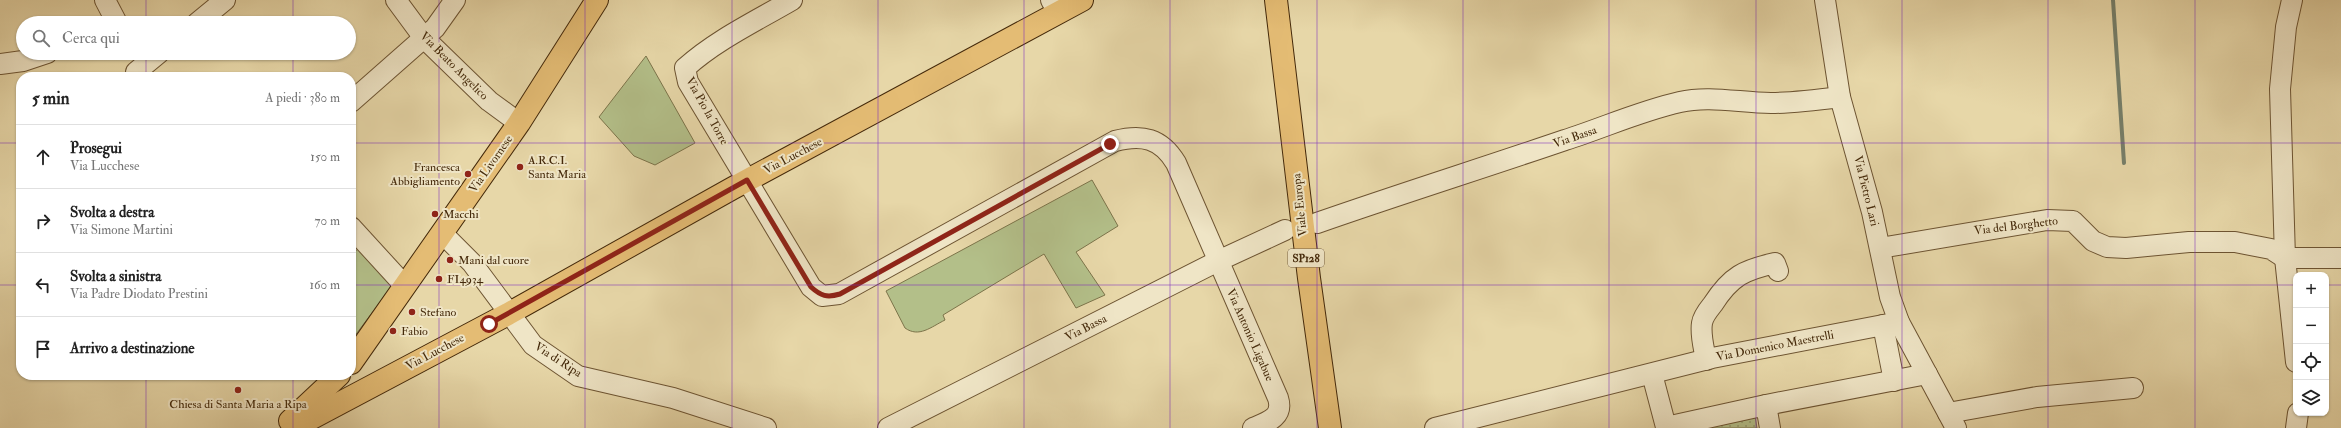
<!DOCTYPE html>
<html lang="it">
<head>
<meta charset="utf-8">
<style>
	:root { --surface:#fff; --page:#f6f6f6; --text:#222; --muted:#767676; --line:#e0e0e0 }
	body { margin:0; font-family:"IM FELL Double Pica",serif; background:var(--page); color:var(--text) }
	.controls { position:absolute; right:12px; bottom:12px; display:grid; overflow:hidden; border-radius:8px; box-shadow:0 1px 3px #0004 }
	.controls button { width:36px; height:36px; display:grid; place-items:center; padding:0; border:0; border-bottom:1px solid var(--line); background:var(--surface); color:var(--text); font:20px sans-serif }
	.stop { position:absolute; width:12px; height:12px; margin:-9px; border:3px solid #8f2418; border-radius:50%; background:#fff }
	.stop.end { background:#8f2418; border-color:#fff; box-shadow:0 1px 4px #0008 }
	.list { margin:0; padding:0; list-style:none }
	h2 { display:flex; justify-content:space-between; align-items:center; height:52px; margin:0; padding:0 16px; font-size:17px }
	h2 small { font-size:13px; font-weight:400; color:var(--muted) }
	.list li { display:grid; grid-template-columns:26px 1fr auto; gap:12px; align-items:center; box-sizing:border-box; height:64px; padding:0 16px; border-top:1px solid var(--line) }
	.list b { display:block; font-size:15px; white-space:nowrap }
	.list p { margin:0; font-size:13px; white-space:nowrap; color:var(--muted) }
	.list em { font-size:13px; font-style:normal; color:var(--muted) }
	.icon { flex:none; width:22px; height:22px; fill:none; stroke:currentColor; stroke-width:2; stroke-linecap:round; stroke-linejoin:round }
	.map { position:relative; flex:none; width:2341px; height:428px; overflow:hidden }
	.search { position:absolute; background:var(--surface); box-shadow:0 1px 3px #0004; left:16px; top:16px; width:340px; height:44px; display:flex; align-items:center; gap:10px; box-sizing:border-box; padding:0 14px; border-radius:22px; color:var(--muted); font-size:15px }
	.panel { position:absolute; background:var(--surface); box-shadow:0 1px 3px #0004; left:16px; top:72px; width:340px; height:308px; border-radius:16px }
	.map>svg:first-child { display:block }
	.grass { fill:url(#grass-dots); stroke:#7c744a }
	.park { fill:#b3bf89; stroke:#7c744a }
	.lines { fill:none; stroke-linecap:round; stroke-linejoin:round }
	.stream { stroke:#767f6a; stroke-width:4 }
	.minor-casing { stroke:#6d5432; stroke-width:22 }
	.major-casing { stroke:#44290a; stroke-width:24 }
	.minor { stroke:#efe5c6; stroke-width:20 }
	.major { stroke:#e4bc74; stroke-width:22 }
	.route { stroke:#8f2418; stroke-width:5 }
	.grid { fill:none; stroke:#7b2cbf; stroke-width:1; stroke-opacity:0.55 }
	.poi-dot { fill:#8f2418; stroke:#efe5c6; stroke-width:1.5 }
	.labels { text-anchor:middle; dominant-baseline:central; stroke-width:4; stroke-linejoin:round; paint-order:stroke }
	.shield { fill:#efe5c6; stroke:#776142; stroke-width:1 }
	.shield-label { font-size:11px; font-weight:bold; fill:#44290a }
	.street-label { font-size:12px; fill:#44290a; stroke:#efe5c6 }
	.poi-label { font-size:12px; fill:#44290a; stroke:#efe5c6; text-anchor:start }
</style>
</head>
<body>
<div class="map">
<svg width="2341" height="428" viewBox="0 0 2341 428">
	<defs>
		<pattern id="grass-dots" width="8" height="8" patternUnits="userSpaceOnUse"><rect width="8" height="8" fill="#b3bf89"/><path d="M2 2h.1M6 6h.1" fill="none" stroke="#939b6e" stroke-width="1.8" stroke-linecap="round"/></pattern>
	</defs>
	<rect width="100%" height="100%" fill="#e7d7a8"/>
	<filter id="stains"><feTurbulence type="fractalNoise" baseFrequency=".005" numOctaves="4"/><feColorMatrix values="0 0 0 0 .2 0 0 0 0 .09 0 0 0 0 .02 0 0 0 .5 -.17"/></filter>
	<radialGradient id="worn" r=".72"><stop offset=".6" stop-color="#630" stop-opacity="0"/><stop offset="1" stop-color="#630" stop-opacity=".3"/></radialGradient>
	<!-- grass -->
	<polygon class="grass" points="1755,416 1757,428 1703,428"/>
	<!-- park -->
	<g class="park">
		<polygon points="646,56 695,143 655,165 634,156 599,117"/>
		<path d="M1092,180L1118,226L1076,252L1105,295L1076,308L1044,254L943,315L945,320C931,327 919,338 905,328L886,291Z"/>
		<polygon points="360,247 395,282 351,341 351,255"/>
	</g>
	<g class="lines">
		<!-- stream -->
		<polyline class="stream" points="2113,0 2124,163"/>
		<!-- minor casing -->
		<g class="minor-casing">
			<g id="minor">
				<polyline points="105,0 117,23"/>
				<polyline points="396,0 424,38 489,101 519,123"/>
				<path d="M792,0C756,21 716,40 685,68L688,82L811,287L822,296L839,294L1115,141C1142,134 1161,138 1176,163L1278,398C1284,417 1268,422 1253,428"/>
				<polyline points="1051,0 1058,13"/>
				<polyline points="1825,0 1840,97 1872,212 1890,297 1899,322 1956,428"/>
				<polyline points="2292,0 2286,27 2280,89 2285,258 2296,362"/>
				<polyline points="197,23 225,0"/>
				<polyline points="0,64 23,61 47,53"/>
				<polyline points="140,77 136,72 159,53"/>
				<polyline points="351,102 435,28 455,0"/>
				<path d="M1317,223C1400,194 1483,168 1565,140C1603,128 1640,111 1680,102C1709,95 1741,103 1771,103C1794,103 1817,100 1840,97"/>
				<polyline points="351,227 405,286"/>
				<polyline points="442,233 472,263 533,345 578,376 673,398 766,428"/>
				<polyline points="1880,248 2047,220 2073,221 2093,241 2107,247 2126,248 2189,242 2235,242 2271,249 2285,258 2341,258"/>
				<polyline points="1883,325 1894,381"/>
				<path d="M1706,360C1704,348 1700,335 1702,323C1703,316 1709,309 1713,304C1731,276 1744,270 1775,263L1778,271"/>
				<polyline points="1652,374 1666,427"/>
				<polyline points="1766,405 1927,374"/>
				<polyline points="1948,413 2037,397 2133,388"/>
				<polyline points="1666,427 1766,405 1770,428"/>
				<polyline points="888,428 1218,261 1285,230"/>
				<polyline points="1435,428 1712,358 1899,322"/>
				<polyline points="2296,428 2298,413"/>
			</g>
		</g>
		<!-- major casing -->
		<g class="major-casing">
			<g id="major">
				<polyline points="1276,0 1309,278 1330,428"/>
				<polyline points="351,363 519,123 597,0"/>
				<polyline points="290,421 339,375"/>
				<polyline points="293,428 508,314 733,188 1082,0"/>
			</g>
		</g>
		<!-- minor -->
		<use href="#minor" class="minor"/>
		<!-- major -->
		<use href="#major" class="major"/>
	</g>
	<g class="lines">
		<!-- route -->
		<path class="route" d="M489,324L747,180L811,287C821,296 827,298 840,294L1110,144"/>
	</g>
	<!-- grid -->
	<path class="grid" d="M146,0V23M293,0V23M439,0V428M585,0V428M732,0V428M878,0V428M1024,0V428M1170,0V428M1317,0V428M1463,0V428M1609,0V428M1756,0V428M1902,0V428M2048,0V428M2195,0V428M146,53V77M293,53V77M0,143H21M351,143H2341M0,285H21M351,285H2296M2326,285H2341M146,375V428M293,375V428"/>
	<!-- markers -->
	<g class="poi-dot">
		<circle cx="520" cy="167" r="4"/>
		<circle cx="468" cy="174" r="4"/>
		<circle cx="435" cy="214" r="4"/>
		<circle cx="450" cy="260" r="4"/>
		<circle cx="439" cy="279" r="4"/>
		<circle cx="412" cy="312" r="4"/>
		<circle cx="393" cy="331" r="4"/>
		<circle cx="238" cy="390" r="4"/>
	</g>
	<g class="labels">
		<!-- shield labels -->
		<rect class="shield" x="1288" y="249" width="36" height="18" rx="3"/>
		<g class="shield-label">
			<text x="1306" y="258">SP128</text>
		</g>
		<!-- street labels -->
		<g class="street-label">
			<text transform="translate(454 66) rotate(45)">Via Beato Angelico</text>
			<text transform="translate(707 111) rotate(61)">Via Pio la Torre</text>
			<text transform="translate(1575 137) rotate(-19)">Via Bassa</text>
			<text transform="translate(793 156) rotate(-28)">Via Lucchese</text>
			<text transform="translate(491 164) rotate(-55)">Via Livornese</text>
			<text transform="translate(1866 191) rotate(76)">Via Pietro Lari</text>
			<text transform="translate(1300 205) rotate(-96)">Viale Europa</text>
			<text transform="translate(2016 226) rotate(-7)">Via del Borghetto</text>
			<text transform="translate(1086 328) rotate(-27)">Via Bassa</text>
			<text transform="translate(1250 335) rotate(66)">Via Antonio Ligabue</text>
			<text transform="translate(1775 346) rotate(-11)">Via Domenico Maestrelli</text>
			<text transform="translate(435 352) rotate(-28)">Via Lucchese</text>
			<text transform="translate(558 360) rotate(33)">Via di Ripa</text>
		</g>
		<!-- poi labels -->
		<g class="poi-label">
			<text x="528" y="160">A.R.C.I.<tspan x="528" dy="14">Santa Maria</tspan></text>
			<text x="460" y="167" text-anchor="end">Francesca<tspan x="460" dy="14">Abbigliamento</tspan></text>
			<text x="443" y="214">Macchi</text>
			<text x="458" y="260">Mani dal cuore</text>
			<text x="447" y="279">FI4934</text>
			<text x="420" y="312">Stefano</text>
			<text x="401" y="331">Fabio</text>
			<text x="238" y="404" text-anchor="middle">Chiesa di Santa Maria a Ripa</text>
		</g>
	</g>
	<rect width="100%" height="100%" filter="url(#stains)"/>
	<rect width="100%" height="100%" fill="url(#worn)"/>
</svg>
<div class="controls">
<button>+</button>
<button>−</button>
<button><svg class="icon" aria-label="locate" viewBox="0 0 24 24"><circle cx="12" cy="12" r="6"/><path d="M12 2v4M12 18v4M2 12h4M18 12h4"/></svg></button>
<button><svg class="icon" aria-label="layers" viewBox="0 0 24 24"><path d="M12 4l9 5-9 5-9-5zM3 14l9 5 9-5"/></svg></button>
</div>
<div class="stop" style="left:489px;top:324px"></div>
<div class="stop end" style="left:1110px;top:144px"></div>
<div class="search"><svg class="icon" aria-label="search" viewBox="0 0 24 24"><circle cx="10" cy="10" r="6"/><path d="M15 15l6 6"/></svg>Cerca qui</div>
<section class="panel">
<h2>5 min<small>A piedi · 380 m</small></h2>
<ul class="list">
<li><svg class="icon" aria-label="ahead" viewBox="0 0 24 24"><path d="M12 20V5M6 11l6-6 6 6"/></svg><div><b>Prosegui</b><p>Via Lucchese</p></div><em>150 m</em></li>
<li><svg class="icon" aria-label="right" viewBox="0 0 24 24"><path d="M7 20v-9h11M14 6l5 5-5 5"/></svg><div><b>Svolta a destra</b><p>Via Simone Martini</p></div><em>70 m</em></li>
<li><svg class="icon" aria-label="left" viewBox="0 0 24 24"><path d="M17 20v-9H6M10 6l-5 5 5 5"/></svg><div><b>Svolta a sinistra</b><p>Via Padre Diodato Prestini</p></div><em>160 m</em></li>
<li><svg class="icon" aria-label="arrive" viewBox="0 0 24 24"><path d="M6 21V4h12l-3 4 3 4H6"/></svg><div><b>Arrivo a destinazione</b></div></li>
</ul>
</section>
</div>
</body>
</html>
